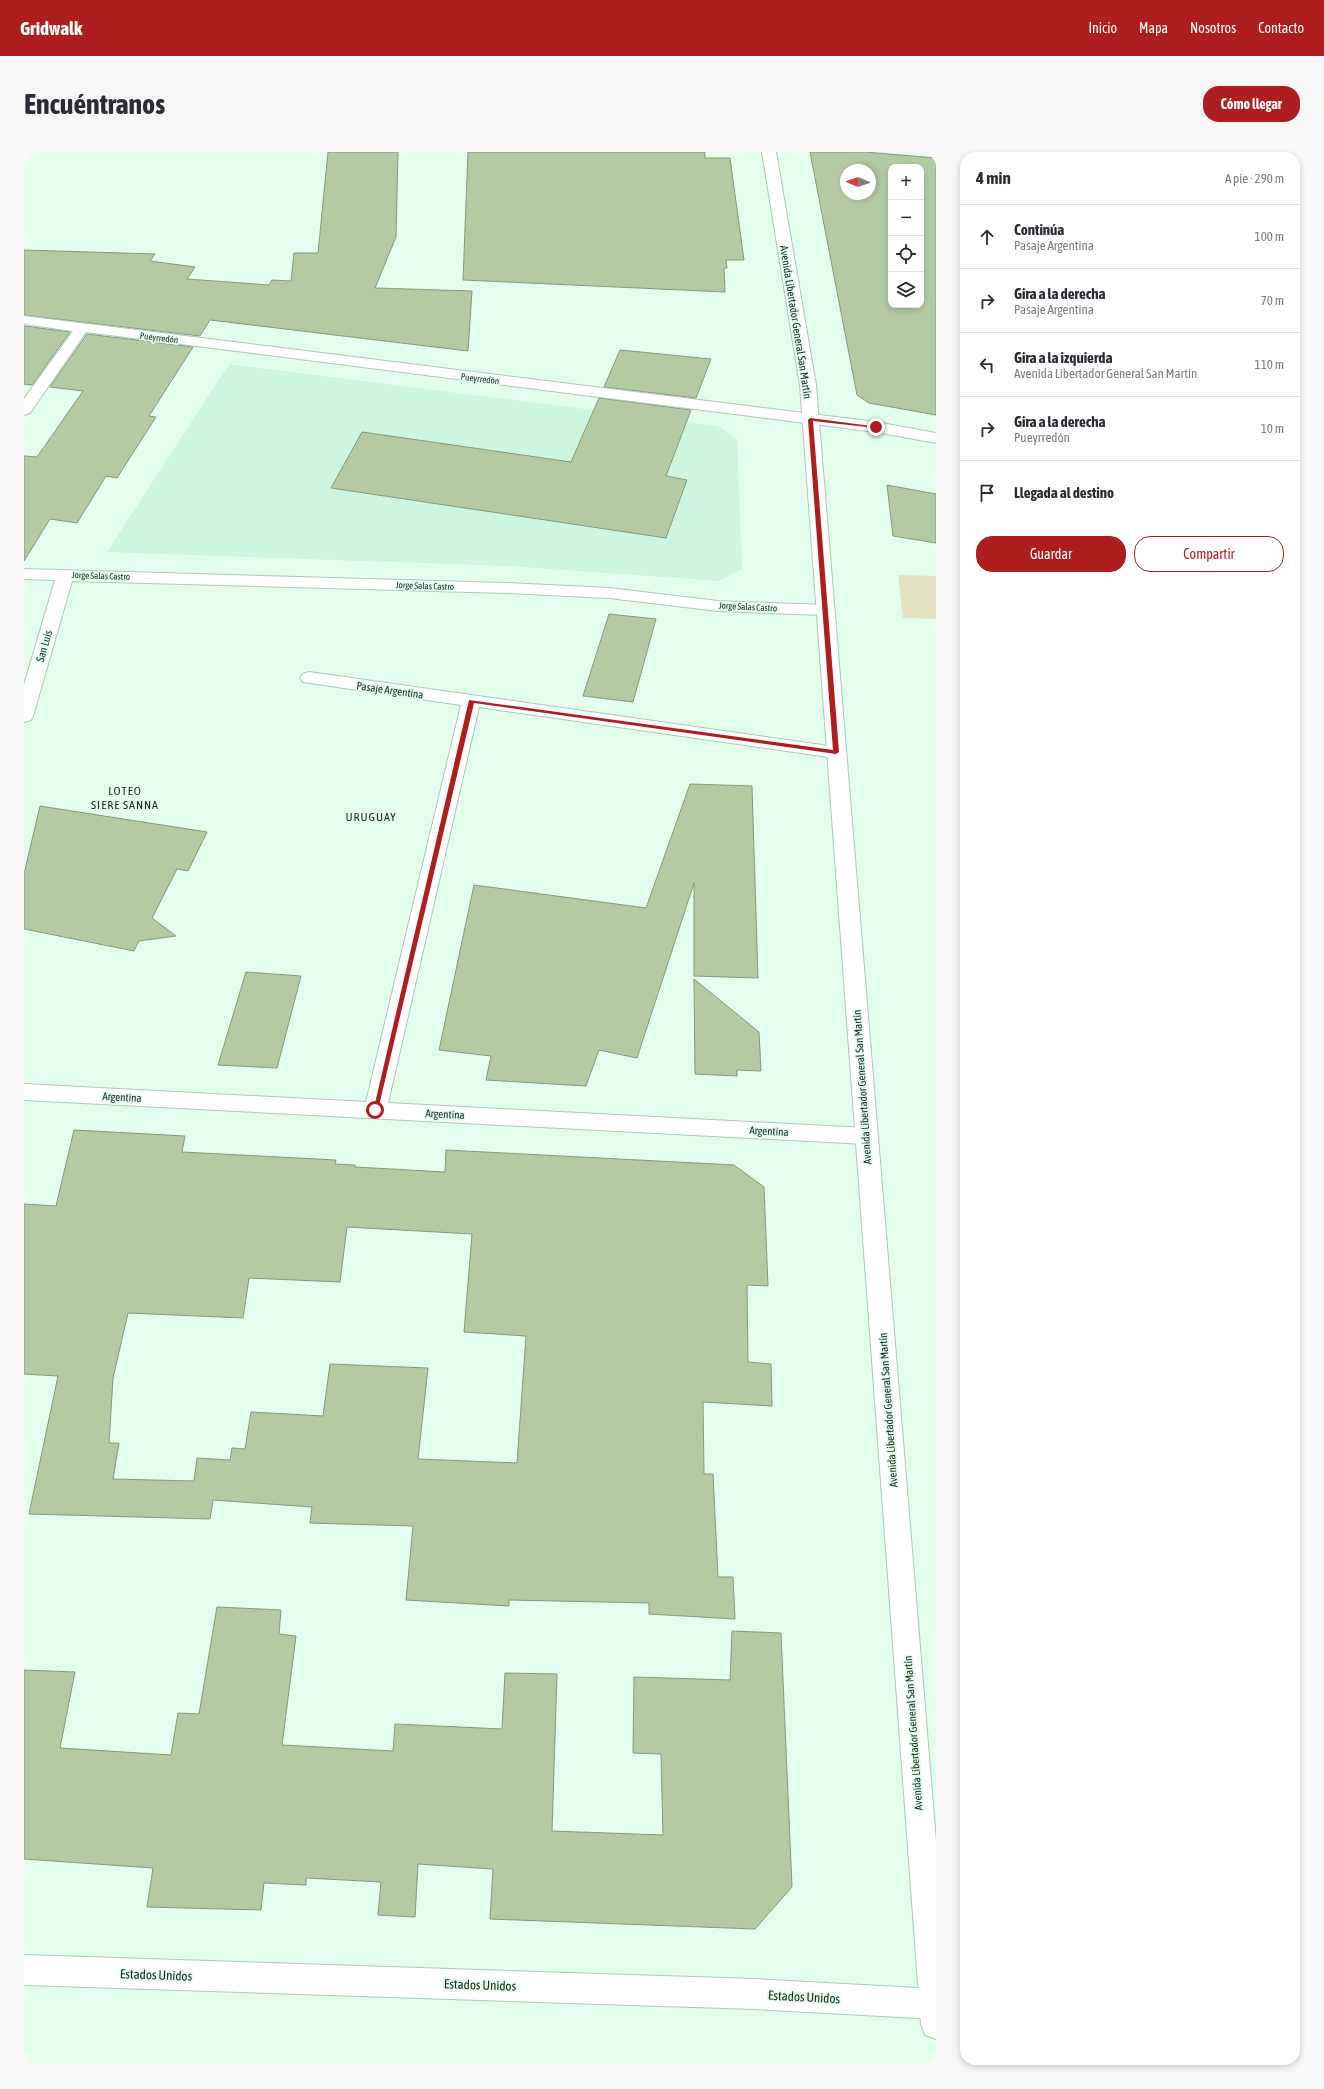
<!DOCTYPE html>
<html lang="es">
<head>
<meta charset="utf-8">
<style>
	:root { --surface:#fff; --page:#f7f7f7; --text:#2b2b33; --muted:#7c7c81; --line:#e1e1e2; --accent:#af1e1e }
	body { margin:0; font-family:"Asap Condensed",sans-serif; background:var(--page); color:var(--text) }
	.controls { position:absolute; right:12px; top:12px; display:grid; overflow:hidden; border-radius:8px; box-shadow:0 2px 6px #0003 }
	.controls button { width:36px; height:36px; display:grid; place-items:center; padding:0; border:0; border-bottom:1px solid var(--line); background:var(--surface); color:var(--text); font:20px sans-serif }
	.compass { position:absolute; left:816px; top:12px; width:36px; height:36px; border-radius:50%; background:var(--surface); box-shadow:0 2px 6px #0003; rotate:272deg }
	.stop { position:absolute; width:12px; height:12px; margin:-9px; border:3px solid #af1e1e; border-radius:50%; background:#fff }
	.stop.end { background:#af1e1e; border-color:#fff; box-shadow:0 1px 4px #0008 }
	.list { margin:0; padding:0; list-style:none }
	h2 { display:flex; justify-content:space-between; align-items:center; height:52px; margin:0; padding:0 16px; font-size:17px }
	h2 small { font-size:13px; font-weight:400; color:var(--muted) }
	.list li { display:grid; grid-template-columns:26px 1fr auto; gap:12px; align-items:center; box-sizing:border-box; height:64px; padding:0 16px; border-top:1px solid var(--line) }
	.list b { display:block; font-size:15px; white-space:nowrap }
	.list p { margin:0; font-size:13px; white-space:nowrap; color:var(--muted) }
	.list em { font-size:13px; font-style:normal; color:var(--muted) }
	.actions { display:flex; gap:8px; padding:12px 16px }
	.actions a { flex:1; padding:9px 0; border:1px solid var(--accent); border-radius:16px; text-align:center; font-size:14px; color:var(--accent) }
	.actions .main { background:var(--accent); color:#fff }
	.icon { flex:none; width:22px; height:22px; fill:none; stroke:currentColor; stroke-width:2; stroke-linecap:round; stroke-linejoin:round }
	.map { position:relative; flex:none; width:912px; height:1913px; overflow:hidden; border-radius:16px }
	header { display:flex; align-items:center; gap:24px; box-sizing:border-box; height:56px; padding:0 20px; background:var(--accent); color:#fff }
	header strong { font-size:19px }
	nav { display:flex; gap:22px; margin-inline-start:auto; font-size:14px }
	.intro { display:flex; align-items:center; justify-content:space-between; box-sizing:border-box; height:96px; padding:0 24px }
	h1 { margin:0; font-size:28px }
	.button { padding:10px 18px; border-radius:16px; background:var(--accent); color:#fff; font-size:14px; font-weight:700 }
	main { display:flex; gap:24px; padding:0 24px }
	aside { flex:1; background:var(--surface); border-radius:16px; box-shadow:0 2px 6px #0003 }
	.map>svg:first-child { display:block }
	.built { fill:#ccf6dd }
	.green { fill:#e3e2c0 }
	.building { fill:#b3caa2; stroke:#87977b; fill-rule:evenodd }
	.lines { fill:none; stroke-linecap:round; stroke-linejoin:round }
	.minor-casing { stroke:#a9c9b5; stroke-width:2 }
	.primary-casing { stroke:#a9c9b5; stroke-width:2 }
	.minor { fill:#fff; fill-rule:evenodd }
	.primary { fill:#fff; fill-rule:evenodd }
	.route { fill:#af1e1e }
	.labels { text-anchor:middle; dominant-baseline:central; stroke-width:3.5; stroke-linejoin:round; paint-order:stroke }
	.far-street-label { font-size:9px; fill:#1a261f; stroke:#e3feed }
	.street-label { font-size:11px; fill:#1a261f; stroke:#e3feed }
	.neighbourhood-label { font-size:12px; letter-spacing:1px; fill:#1a261f; stroke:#e3feed }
	.near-street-label { font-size:13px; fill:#1a261f; stroke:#e3feed }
</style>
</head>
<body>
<header>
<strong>Gridwalk</strong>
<nav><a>Inicio</a><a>Mapa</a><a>Nosotros</a><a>Contacto</a></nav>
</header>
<div class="intro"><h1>Encuéntranos</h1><a class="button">Cómo llegar</a></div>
<main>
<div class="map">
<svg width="912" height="1913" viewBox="0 0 912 1913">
	<rect width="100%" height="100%" fill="#e3feed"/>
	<!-- built -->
	<polygon class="built" points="205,212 694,274 713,287 718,417 695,429 483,414 83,400"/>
	<!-- green -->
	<polygon class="green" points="874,423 912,424 912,467 879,466"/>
	<!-- building -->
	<g class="building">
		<polygon points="304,0 374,0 372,85 351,136 448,139 444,199 186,168 176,184 0,163 0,98 131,102 126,109 171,115 163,127 245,133 248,128 267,129 270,101 294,101"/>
		<polygon points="444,0 681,0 681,6 706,6 720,108 702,108 703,116 700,116 701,140 439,128"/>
		<path d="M786,0H841L912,6V263L845,251L833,243ZM867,15H897V153H867ZM822,18H846V42H822Z"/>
		<polygon points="0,174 46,180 8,233 0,232"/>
		<polygon points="63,182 169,195 125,264 132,265 93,326 82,324 53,371 26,367 0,409 0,304 13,305 59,239 26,235"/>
		<polygon points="596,198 687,207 672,246 580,235"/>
		<polygon points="575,246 667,258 642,324 663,328 642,386 307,336 338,280 547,310"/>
		<polygon points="863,333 912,342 912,391 869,384"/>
		<polygon points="585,462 632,467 609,550 559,544"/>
		<polygon points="666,632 728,634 734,826 670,824 670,731 613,906 575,898 562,934 462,928 467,904 415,898 450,733 622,756"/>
		<polygon points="16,654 183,680 164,719 153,717 128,766 152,784 115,789 110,799 0,777 0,722"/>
		<polygon points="222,820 277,824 253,916 194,913"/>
		<polygon points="670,827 735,880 737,919 713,918 713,924 671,922"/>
		<path d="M50,978L161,984L158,1000L312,1008L311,1012L331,1013V1015L421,1020L422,998L710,1013L740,1035L744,1134L723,1133L724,1210L747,1212L748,1254L679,1250L680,1322H689L694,1425H709L711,1467L625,1462V1451L485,1448V1454L382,1448L389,1374L286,1371L288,1355L189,1348L186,1367L5,1362L34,1224L0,1222V1052L32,1054ZM323,1075L448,1082L440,1180L502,1184L493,1311L394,1307L404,1216L306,1212L299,1264L227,1260L221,1297L208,1296L206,1308L173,1306L170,1329L89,1327L95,1291H85L89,1226L104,1161L219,1166L225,1126L316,1130Z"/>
		<polygon points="193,1455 257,1458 255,1482 272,1484 258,1593 369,1599 371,1572 478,1577 481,1521 533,1522 528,1679 639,1683 637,1602 609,1601 610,1525 706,1528 708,1479 757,1481 768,1735 731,1777 466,1767 469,1717 394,1712 391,1765 354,1763 357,1730 282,1726 282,1733 240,1731 237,1758 123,1755 129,1716 0,1707 0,1518 51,1520 36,1596 147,1603 154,1561 175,1562"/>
	</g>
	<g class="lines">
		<!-- minor casing -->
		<g class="minor-casing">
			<g id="minor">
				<polygon points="0,164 852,270 912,281 912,291 852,280 62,180 6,261 0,263 0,247 49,179 0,172"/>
				<polygon points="0,417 482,431 585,436 694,449 801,453 807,454 810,458 807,462 801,463 694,459 585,446 482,441 48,429 9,564 7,568 0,570 0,533 31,428 0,427"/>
				<polygon points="285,520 819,596 821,600 819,604 812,606 455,555 364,951 842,976 850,978 853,984 850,990 842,992 0,948 0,932 342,950 437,553 279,530 276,526 279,522"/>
				<polygon points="0,1803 731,1827 912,1837 912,1867 731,1857 0,1833"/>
			</g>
		</g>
		<!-- primary casing -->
		<g class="primary-casing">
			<polygon id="primary" points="738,0 752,0 792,233 912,1689 912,1887 901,1883 897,1872 776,233"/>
		</g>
		<!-- minor -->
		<use href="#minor" class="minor"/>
		<!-- primary -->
		<use href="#primary" class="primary"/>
	</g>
	<!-- route -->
	<polygon class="route" points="786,266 855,275 852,276 789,269 815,600 812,602 450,551 354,958 349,960 445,548 809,598 784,268"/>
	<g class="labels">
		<!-- far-street labels -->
		<g class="far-street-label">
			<text transform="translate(135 186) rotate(7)">Pueyrredón</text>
			<text transform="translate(456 227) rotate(7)">Pueyrredón</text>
			<text transform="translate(77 424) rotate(2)">Jorge Salas Castro</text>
			<text transform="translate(401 434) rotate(2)">Jorge Salas Castro</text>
			<text transform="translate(724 455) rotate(3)">Jorge Salas Castro</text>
		</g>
		<!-- street labels -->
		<g class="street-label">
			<text transform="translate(772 170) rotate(81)">Avenida Libertador General San Martín</text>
			<text transform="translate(20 494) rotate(-74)">San Luis</text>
			<text transform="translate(366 538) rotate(8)">Pasaje Argentina</text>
			<text transform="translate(838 935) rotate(-94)">Avenida Libertador General San Martín</text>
			<text transform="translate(98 945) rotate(3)">Argentina</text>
			<text transform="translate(421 962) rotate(3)">Argentina</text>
			<text transform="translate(745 979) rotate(3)">Argentina</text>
			<text transform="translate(864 1258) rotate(-94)">Avenida Libertador General San Martín</text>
			<text transform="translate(889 1581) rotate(-94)">Avenida Libertador General San Martín</text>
		</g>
		<!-- neighbourhood labels -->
		<g class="neighbourhood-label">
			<text x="101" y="639">LOTEO<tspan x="101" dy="14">SIERE SANNA</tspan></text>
			<text x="347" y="665">URUGUAY</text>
		</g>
		<!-- near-street labels -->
		<g class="near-street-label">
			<text transform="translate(132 1823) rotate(2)">Estados Unidos</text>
			<text transform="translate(456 1833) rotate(2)">Estados Unidos</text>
			<text transform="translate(780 1845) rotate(3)">Estados Unidos</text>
		</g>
	</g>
</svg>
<div class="controls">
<button>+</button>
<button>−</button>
<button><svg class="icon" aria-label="locate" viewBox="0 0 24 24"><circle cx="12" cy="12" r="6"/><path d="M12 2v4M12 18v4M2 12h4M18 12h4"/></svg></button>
<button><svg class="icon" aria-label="layers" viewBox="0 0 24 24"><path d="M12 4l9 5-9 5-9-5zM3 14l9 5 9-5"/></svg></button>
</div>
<svg class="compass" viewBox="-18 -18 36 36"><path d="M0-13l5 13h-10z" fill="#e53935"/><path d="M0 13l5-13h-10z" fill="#7c7c81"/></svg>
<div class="stop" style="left:351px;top:958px"></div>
<div class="stop end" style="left:852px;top:275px"></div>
</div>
<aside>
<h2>4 min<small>A pie · 290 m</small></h2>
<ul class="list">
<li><svg class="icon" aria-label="ahead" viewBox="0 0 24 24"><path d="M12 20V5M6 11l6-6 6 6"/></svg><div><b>Continúa</b><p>Pasaje Argentina</p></div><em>100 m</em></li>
<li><svg class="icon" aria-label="right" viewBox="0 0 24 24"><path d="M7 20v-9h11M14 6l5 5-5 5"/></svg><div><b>Gira a la derecha</b><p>Pasaje Argentina</p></div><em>70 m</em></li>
<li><svg class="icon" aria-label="left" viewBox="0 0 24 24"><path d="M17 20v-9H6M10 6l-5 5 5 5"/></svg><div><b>Gira a la izquierda</b><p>Avenida Libertador General San Martín</p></div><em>110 m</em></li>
<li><svg class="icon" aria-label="right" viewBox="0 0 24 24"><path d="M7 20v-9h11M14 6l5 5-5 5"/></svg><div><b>Gira a la derecha</b><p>Pueyrredón</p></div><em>10 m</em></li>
<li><svg class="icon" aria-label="arrive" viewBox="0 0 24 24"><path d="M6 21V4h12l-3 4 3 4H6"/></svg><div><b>Llegada al destino</b></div></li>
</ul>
<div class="actions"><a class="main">Guardar</a><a>Compartir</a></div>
</aside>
</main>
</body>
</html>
